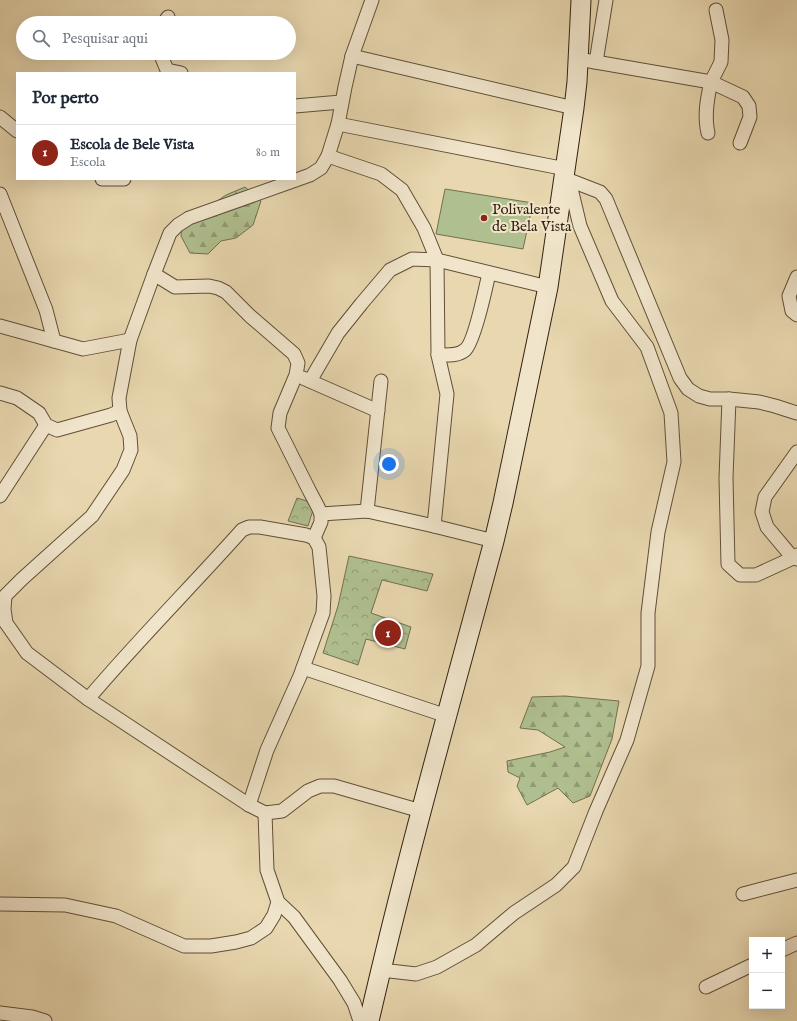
<!DOCTYPE html>
<html lang="pt">
<head>
<meta charset="utf-8">
<style>
	:root { --surface:#fff; --page:#f2f2f3; --text:#1f2937; --muted:#747a83; --line:#e0e1e3; --accent:#8f2418 }
	body { margin:0; font-family:"IM FELL English",serif; background:var(--page); color:var(--text) }
	.controls { position:absolute; right:12px; bottom:12px; display:grid; overflow:hidden; border-radius:0px; box-shadow:0 4px 16px #0002 }
	.controls button { width:36px; height:36px; display:grid; place-items:center; padding:0; border:0; border-bottom:1px solid var(--line); background:var(--surface); color:var(--text); font:20px sans-serif }
	.you { position:absolute; left:389px; top:464px; width:14px; height:14px; margin:-10px; border:3px solid #fff; border-radius:50%; background:#1a73e8; box-shadow:0 0 0 6px #1a73e833 }
	.badge { display:grid; place-items:center; width:26px; height:26px; border-radius:50%; background:var(--accent); color:#fff; font-size:13px; font-weight:700 }
	.pin { position:absolute; translate:-50% -50%; border:2px solid #fff; box-shadow:0 1px 4px #0006 }
	.list { margin:0; padding:0; list-style:none }
	h2 { display:flex; justify-content:space-between; align-items:center; height:52px; margin:0; padding:0 16px; font-size:17px }
	h2 small { font-size:13px; font-weight:400; color:var(--muted) }
	.list li { display:grid; grid-template-columns:26px 1fr auto; gap:12px; align-items:center; box-sizing:border-box; height:56px; padding:0 16px; border-top:1px solid var(--line) }
	.list b { display:block; font-size:15px; white-space:nowrap }
	.list p { margin:0; font-size:13px; white-space:nowrap; color:var(--muted) }
	.list em { font-size:13px; font-style:normal; color:var(--muted) }
	.icon { flex:none; width:22px; height:22px; fill:none; stroke:currentColor; stroke-width:2; stroke-linecap:round; stroke-linejoin:round }
	.map { position:relative; flex:none; width:797px; height:1021px; overflow:hidden }
	.search { position:absolute; background:var(--surface); box-shadow:0 4px 16px #0002; left:16px; top:16px; width:280px; height:44px; display:flex; align-items:center; gap:10px; box-sizing:border-box; padding:0 14px; border-radius:22px; color:var(--muted); font-size:15px }
	.panel { position:absolute; background:var(--surface); box-shadow:0 4px 16px #0002; left:16px; top:72px; width:280px; height:108px; border-radius:0px }
	.map>svg:first-child { display:block }
	.forest { fill:url(#forest-firs); stroke:#727050 }
	.park { fill:url(#park-crowns); stroke:#727050 }
	.garden { fill:#b0bf8f; stroke:#727050 }
	.lines { fill:none; stroke-linecap:round; stroke-linejoin:round }
	.street-casing { stroke:#604f38; stroke-width:15 }
	.secondary-casing { stroke:#332210; stroke-width:21 }
	.street { stroke:#f0e5cb; stroke-width:13 }
	.secondary { stroke:#f0e5cb; stroke-width:19 }
	.poi-dot { fill:#8f2418; stroke:#f0e5cb; stroke-width:1.5 }
	.labels { text-anchor:middle; dominant-baseline:central; stroke-width:4; stroke-linejoin:round; paint-order:stroke }
	.poi-label { font-size:15px; fill:#332210; stroke:#f0e5cb; text-anchor:start }
</style>
</head>
<body>
<div class="map">
<svg width="797" height="1021" viewBox="0 0 797 1021">
	<defs>
		<pattern id="forest-firs" width="22" height="20" patternUnits="userSpaceOnUse"><rect width="22" height="20" fill="#b0bf8f"/><path d="M5 1l3.5 6h-7zM16 11l3.5 6h-7z" fill="#909b73"/></pattern>
		<pattern id="park-crowns" width="20" height="18" patternUnits="userSpaceOnUse"><rect width="20" height="18" fill="#b0bf8f"/><path d="M2 6a3 3 0 1 1 6 0M12 15a3 3 0 1 1 6 0" fill="none" stroke="#909b73"/></pattern>
	</defs>
	<rect width="100%" height="100%" fill="#e8d7af"/>
	<filter id="stains"><feTurbulence type="fractalNoise" baseFrequency=".005" numOctaves="4"/><feColorMatrix values="0 0 0 0 .2 0 0 0 0 .09 0 0 0 0 .02 0 0 0 .5 -.17"/></filter>
	<radialGradient id="worn" r=".72"><stop offset=".6" stop-color="#630" stop-opacity="0"/><stop offset="1" stop-color="#630" stop-opacity=".3"/></radialGradient>
	<!-- forest -->
	<g class="forest">
		<polygon points="245,187 261,201 253,225 236,238 221,241 208,254 190,253 181,236 182,225 226,195"/>
		<polygon points="565,696 619,701 612,739 590,796 573,803 558,788 527,805 517,786 520,778 508,772 507,761 550,752 565,747 538,730 520,728 532,697"/>
	</g>
	<!-- park -->
	<g class="park">
		<polygon points="297,498 307,501 313,510 308,526 288,521"/>
		<polygon points="349,556 433,574 427,591 382,580 371,613 411,627 405,649 366,639 358,665 323,653 338,606"/>
	</g>
	<!-- garden -->
	<polygon class="garden" points="445,189 533,203 523,249 436,234"/>
	<g class="lines">
		<!-- street casing -->
		<g class="street-casing">
			<g id="street">
				<polyline points="372,0 352,56 345,87 338,124 328,156 321,168 310,175 189,218 178,225 170,233 154,274 130,340 119,398 120,411 130,436 131,450 123,470 92,516 22,579 5,596 4,609 6,623 27,653 88,699 249,805 265,813 282,811 308,791 320,786 334,786 421,811"/>
				<polyline points="164,23 168,17"/>
				<polyline points="160,53 167,70 181,73"/>
				<polyline points="352,56 574,108"/>
				<polyline points="578,59 711,82 721,62 722,40 716,10"/>
				<polyline points="596,62 606,0"/>
				<polyline points="295,106 341,102"/>
				<polyline points="0,117 17,131"/>
				<polyline points="338,124 566,169"/>
				<path d="M708,133C704,116 707,99 711,82L743,97L749,106L750,117L740,143"/>
				<polyline points="328,156 381,174 402,190 424,228 437,260 438,355 447,394 434,526"/>
				<polyline points="102,179 124,179"/>
				<polyline points="564,179 569,180 600,192 606,199 680,378 688,389 699,396 710,399 729,399 759,402 775,406 797,413"/>
				<polyline points="0,194 46,310 54,341"/>
				<polyline points="154,274 175,287 209,286 218,288 226,292 250,316 294,354 298,363 296,375 280,413 278,428 309,490 318,507 321,514 321,522 314,538"/>
				<polyline points="797,277 789,296 792,311 797,315"/>
				<polyline points="0,326 83,349 130,340"/>
				<path d="M438,355C448,355 458,356 465,350C474,343 486,287 489,273"/>
				<polyline points="303,378 378,411"/>
				<polyline points="310,381 338,333 362,303 390,270 412,259 437,260 548,287"/>
				<polyline points="0,393 17,398 39,413 46,425 57,430 111,415 120,411"/>
				<polyline points="729,399 726,478 728,564 740,575 756,575 793,558 797,555"/>
				<polyline points="797,452 765,497 762,512 767,527 793,558 797,559"/>
				<polyline points="0,496 46,425"/>
				<polyline points="367,511 381,381"/>
				<polyline points="321,514 367,511 434,526 494,541"/>
				<polyline points="303,668 447,716"/>
				<path d="M88,699C137,641 191,587 242,530L249,527H260L306,535L314,538L319,547L324,596L323,613L300,676L267,750L249,805"/>
				<polyline points="265,813 267,870 278,902 294,917 340,980 354,1003 360,1021"/>
				<polyline points="743,894 797,880"/>
				<polyline points="0,904 65,905 116,916 184,946 211,946 236,942 251,938 266,928 274,915 278,902"/>
				<polyline points="782,950 797,943"/>
				<polyline points="381,970 416,974 437,967 476,945 514,913 556,885 574,867 596,811 627,740 648,666 648,613 658,532 674,462 671,413 647,347 612,301 580,226 569,180"/>
				<polyline points="706,987 752,965"/>
				<polyline points="0,1013 32,1017 45,1021"/>
			</g>
		</g>
		<!-- secondary casing -->
		<g class="secondary-casing">
			<path id="secondary" d="M369,1021C406,860 451,701 494,541L503,503L548,287L574,108L577,82L581,0"/>
		</g>
		<!-- street -->
		<use href="#street" class="street"/>
		<!-- secondary -->
		<use href="#secondary" class="secondary"/>
	</g>
	<!-- markers -->
	<circle class="poi-dot" cx="484" cy="218" r="4"/>
	<g class="labels">
		<!-- poi labels -->
		<g class="poi-label">
			<text x="492" y="209">Polivalente<tspan x="492" dy="17">de Bela Vista</tspan></text>
		</g>
	</g>
	<rect width="100%" height="100%" filter="url(#stains)"/>
	<rect width="100%" height="100%" fill="url(#worn)"/>
</svg>
<div class="controls">
<button>+</button>
<button>−</button>
</div>
<div class="you"></div>
<div class="pin badge" style="left:388px;top:633px">1</div>
<div class="search"><svg class="icon" aria-label="search" viewBox="0 0 24 24"><circle cx="10" cy="10" r="6"/><path d="M15 15l6 6"/></svg>Pesquisar aqui</div>
<section class="panel">
<h2>Por perto<small></small></h2>
<ul class="list">
<li><span class="badge">1</span><div><b>Escola de Bele Vista</b><p>Escola</p></div><em>80 m</em></li>
</ul>
</section>
</div>
</body>
</html>
